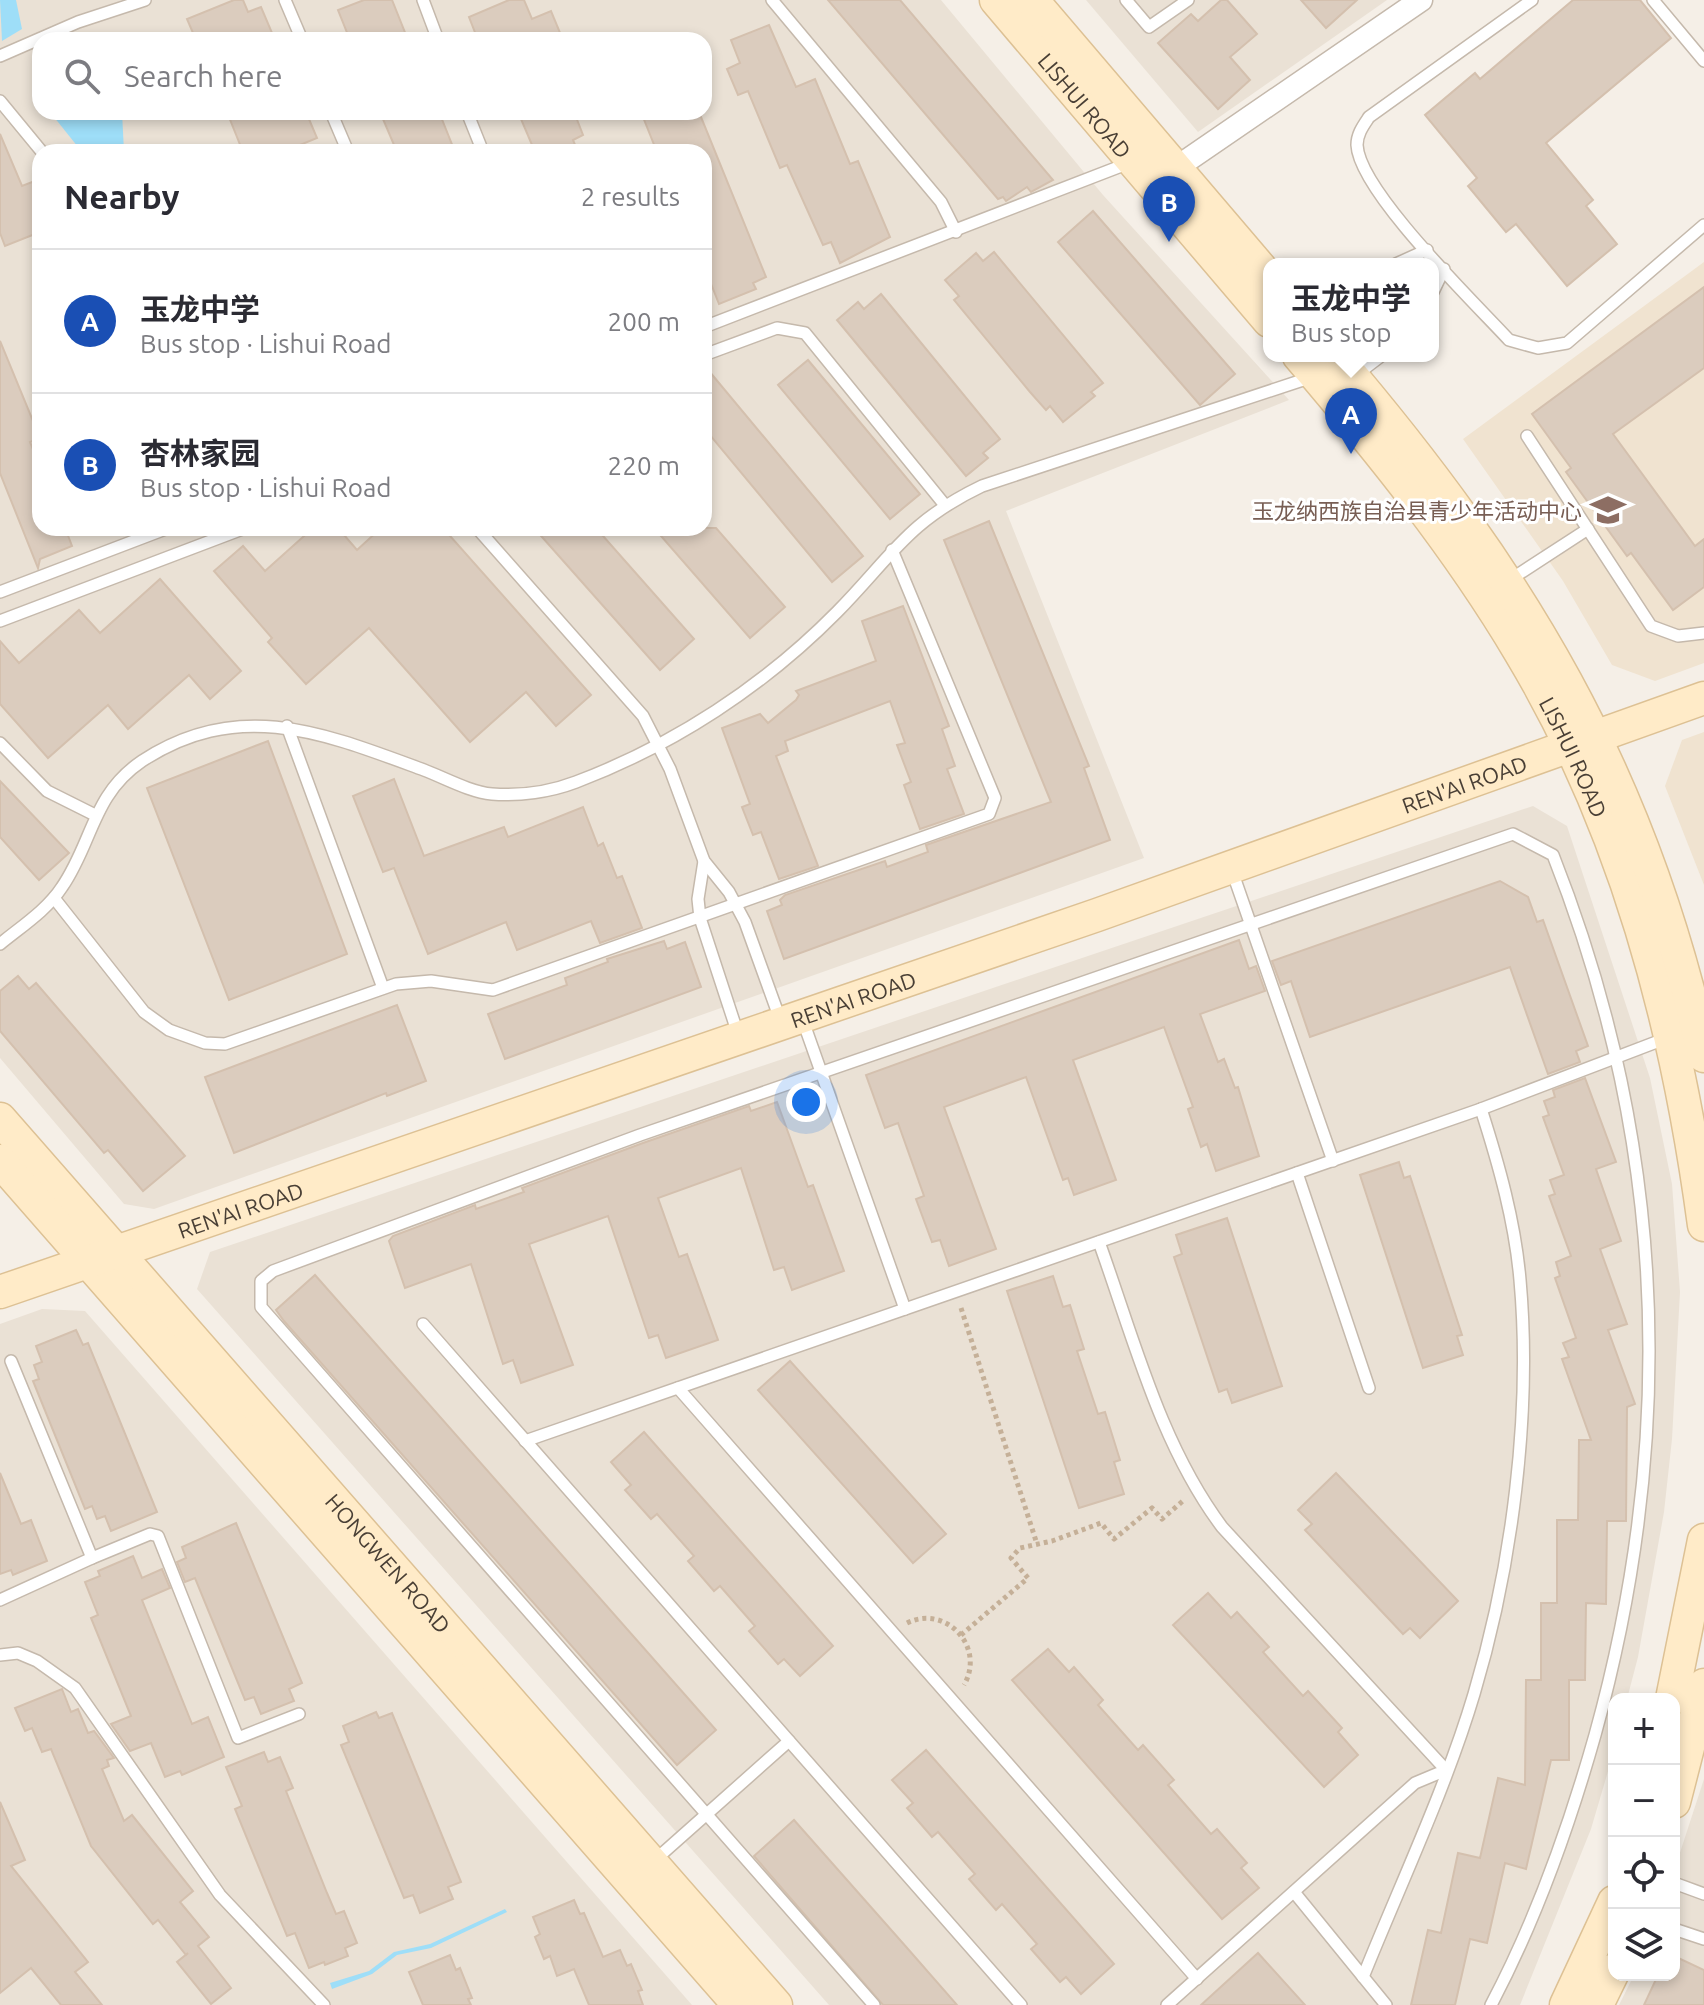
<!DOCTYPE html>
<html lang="en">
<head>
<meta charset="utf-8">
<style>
	:root { --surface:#fff; --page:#f2f2f3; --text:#2b2b33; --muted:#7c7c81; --line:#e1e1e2; --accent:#0f766e }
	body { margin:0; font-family:Ubuntu,"Noto Sans SC",sans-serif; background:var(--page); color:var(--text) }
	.controls { position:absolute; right:24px; bottom:24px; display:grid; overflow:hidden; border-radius:16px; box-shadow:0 4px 12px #0003 }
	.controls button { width:72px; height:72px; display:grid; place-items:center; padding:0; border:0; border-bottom:2px solid var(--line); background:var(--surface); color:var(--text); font:40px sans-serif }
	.you { position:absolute; left:806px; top:1102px; width:28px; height:28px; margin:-20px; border:6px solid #fff; border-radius:50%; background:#1a73e8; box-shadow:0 0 0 12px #1a73e833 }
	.badge { display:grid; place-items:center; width:52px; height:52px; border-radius:50%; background:var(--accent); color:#fff; font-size:26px; font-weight:700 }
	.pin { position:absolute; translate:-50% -66px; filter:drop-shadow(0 2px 4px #0008) }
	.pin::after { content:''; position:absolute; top:42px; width:28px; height:24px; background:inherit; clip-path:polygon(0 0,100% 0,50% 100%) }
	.popup { position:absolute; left:1263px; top:258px; width:176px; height:104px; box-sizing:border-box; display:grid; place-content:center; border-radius:16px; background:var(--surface); filter:drop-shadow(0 2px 6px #0005); font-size:26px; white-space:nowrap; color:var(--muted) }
	.popup b { font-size:30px; color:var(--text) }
	.popup::after { content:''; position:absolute; left:50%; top:100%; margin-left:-16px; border:16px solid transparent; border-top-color:var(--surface) }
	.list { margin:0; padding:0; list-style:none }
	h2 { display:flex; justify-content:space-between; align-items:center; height:104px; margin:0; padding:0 32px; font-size:34px }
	h2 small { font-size:26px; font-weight:400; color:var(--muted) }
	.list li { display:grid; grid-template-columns:52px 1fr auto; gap:24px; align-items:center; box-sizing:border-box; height:144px; padding:0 32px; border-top:2px solid var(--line) }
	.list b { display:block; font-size:30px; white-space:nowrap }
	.list p { margin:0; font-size:26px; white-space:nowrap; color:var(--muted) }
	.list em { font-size:26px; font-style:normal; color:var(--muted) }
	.icon { flex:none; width:44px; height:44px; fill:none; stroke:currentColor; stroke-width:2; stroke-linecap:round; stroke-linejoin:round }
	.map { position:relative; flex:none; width:1704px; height:2005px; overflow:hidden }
	.search { position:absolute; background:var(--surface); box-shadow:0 4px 12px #0003; left:32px; top:32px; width:680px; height:88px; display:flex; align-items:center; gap:20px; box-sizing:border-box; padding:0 28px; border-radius:24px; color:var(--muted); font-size:30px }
	.panel { position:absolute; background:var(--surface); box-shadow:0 4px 12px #0003; left:32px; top:144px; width:680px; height:392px; border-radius:24px }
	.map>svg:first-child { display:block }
	.residential { fill:#eae1d5; fill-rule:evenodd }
	.education { fill:#f0e3d0 }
	.water { fill:#9edef8 }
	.building { fill:#dbccbe; stroke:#d4c0ae; stroke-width:2 }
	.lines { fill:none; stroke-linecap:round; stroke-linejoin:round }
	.lane-casing { stroke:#c5b9ac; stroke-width:14 }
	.street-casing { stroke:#c5b9ac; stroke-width:25 }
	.secondary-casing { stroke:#ddc194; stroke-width:35 }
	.path { stroke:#c5b098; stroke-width:5; stroke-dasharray:4 4; stroke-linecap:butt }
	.lane { stroke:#fff; stroke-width:11 }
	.street { stroke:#fff; stroke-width:22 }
	.secondary { stroke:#ffebc8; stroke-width:32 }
	.labels { text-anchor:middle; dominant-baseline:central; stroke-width:6; stroke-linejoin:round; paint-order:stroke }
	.street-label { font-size:22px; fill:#493f35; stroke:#fff }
	.education-label { font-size:22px; fill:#785e54; stroke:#fff; text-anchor:end }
</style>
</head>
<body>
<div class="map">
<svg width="1704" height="2005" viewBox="0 0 1704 2005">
	<rect width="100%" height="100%" fill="#f5efe7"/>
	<!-- residential -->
	<g class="residential">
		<path d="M0,0H941L1103,195L1289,400L1006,511L1144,858L154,1209L124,1204L0,1058ZM40,40H704V112H40ZM40,152H704V528H40Z"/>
		<polygon points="1086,0 1387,0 1198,132"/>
		<polygon points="1533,806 1567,826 1650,1078 1672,1184 1680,1292 1672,1439 1664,1512 1638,1657 1627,1699 1614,1699 1614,1751 1591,1829 1520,2005 829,2005 197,1289 210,1252"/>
		<polygon points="42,1309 85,1311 692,2005 0,2005 0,1324"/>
		<polygon points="1704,1779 1704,2005 1619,2005 1634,1975 1674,1975 1674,1871"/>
	</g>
	<!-- education -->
	<g class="education">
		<polygon points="1704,262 1704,663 1655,681 1612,665 1563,581 1463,439"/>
		<polygon points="1704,732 1704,885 1665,786 1682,740"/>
	</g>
	<!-- water -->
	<g class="water">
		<polygon points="0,0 16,0 22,29 2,41"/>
		<polygon points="50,112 122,112 124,152 82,152"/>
		<polygon points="505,1909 507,1912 431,1948 397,1955 372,1974 332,1989 330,1983 369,1971 394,1952 430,1944"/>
	</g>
	<!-- building -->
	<g class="building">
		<polygon points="234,0 243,0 248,12 261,7 275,40 196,40 187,19"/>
		<polygon points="364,0 392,0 408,40 350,40 338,10"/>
		<polygon points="509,0 524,0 532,19 551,11 563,40 478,40 469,17"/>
		<polygon points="828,0 900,0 1053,180 1031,192 1027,187 1006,201 1003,197 998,199"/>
		<polygon points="1221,0 1227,0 1257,34 1230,57 1250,80 1218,109 1158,43 1191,14 1198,21"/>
		<polygon points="1301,0 1357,0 1326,28"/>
		<polygon points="1573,0 1640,0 1671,38 1546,143 1593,200 1586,206 1617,244 1567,286 1516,224 1506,232 1468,186 1477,178 1425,115 1475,73 1480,79"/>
		<polygon points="769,25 796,87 815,79 850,164 858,161 890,237 840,263 831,242 823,245 787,165 780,168 748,91 738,95 727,69 740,63 731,40"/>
		<polygon points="227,112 306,112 317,138 283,152 243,152"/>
		<polygon points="380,112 439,112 455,152 397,152"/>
		<polygon points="518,112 574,112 583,135 573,140 578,152 535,152"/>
		<polygon points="641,112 699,112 766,277 753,283 756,289 719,304 704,266 704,152 657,152"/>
		<polygon points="0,134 22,186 40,179 40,232 5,246 0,233"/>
		<polygon points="1093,211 1235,374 1200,405 1058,242"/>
		<polygon points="994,252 1103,383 1091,392 1095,396 1063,422 1050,406 1046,410 1030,392 954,300 959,296 945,280 976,253 983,261"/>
		<polygon points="1704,287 1704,368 1613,434 1695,546 1704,539 1704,587 1673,610 1631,553 1627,556 1566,472 1571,468 1532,414"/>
		<polygon points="881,294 1000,439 983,453 988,458 966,476 837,320 858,302 864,309"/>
		<polygon points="0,341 40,438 30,442 40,466 40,528 65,528 72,546 40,559 38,568 0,473"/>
		<polygon points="808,360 920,494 890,519 778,385"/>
		<polygon points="704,365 863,556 832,582 704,428"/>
		<polygon points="989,521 1089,766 1084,768 1110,840 784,959 767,911 782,905 780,900 785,895 885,861 887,867 928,852 926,845 1051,802 944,540"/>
		<polygon points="313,528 338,528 357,550 381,528 443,528 591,695 556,726 526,692 470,742 369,628 306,684 268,642 272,638 214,571 243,546 265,571"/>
		<polygon points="534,528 596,528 694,639 660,670"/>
		<polygon points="654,528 716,528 785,607 750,638"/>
		<polygon points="160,579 241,671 210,699 189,675 128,729 108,705 48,758 0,704 0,641 19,663 79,610 100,633"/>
		<polygon points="903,606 949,726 942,729 955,766 947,769 964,814 920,829 904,785 911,782 897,745 905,743 890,701 785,741 788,751 776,756 818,866 779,879 761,832 753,835 742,807 750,804 722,728 760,714 768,723 796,700 799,695 796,691 876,661 862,621"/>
		<polygon points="268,741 347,954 229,1000 147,788"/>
		<polygon points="394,779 424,856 504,827 508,837 583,807 598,846 603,843 617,878 622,876 642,928 600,943 591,921 517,950 506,922 428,954 394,868 383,872 353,796"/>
		<polygon points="0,781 69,853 39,880 0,837"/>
		<polygon points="1500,881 1528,897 1537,922 1543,920 1588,1046 1576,1051 1580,1062 1548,1074 1510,967 1310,1037 1291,981 1281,985 1272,961"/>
		<polygon points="1239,940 1249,969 1256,966 1265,991 1200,1014 1218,1062 1224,1059 1235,1088 1238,1087 1259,1156 1216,1171 1207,1144 1201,1147 1188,1109 1193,1107 1164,1027 1073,1060 1116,1180 1074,1195 1068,1178 1063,1180 1026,1077 944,1107 996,1249 949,1266 940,1240 932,1242 916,1199 924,1196 898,1123 885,1128 866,1075"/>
		<polygon points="664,941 667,949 685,942 701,987 505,1059 488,1014 567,985 565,978 608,962 607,959"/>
		<polygon points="18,976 29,989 36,983 185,1156 143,1191 108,1150 104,1153 0,1031 0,991"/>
		<polygon points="397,1005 426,1081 387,1096 386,1093 234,1153 205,1077"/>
		<polygon points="1585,1078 1616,1162 1596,1169 1621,1241 1600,1249 1627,1324 1608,1330 1635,1404 1627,1407 1626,1521 1607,1521 1606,1604 1586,1603 1585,1680 1569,1680 1569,1760 1551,1760 1526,1869 1505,1863 1487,1943 1470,1939 1455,2005 1411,2005 1428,1930 1441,1933 1458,1853 1480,1858 1498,1778 1525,1785 1526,1680 1541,1680 1541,1603 1557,1603 1557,1520 1578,1520 1579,1440 1591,1440 1562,1359 1569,1357 1563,1343 1576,1338 1555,1278 1560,1276 1556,1262 1571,1256 1549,1196 1555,1194 1550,1180 1564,1175 1543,1117 1549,1115 1544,1101 1555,1097 1553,1090"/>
		<polygon points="777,1102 808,1187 813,1185 844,1271 792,1290 784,1267 774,1270 741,1168 658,1198 679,1257 687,1254 718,1340 666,1358 658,1335 649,1338 608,1216 529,1244 573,1365 521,1383 513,1360 503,1364 471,1264 405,1288 389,1241 393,1236 475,1205 476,1209 524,1192 522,1188 643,1143 749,1106 751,1111"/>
		<polygon points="1399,1162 1404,1178 1410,1176 1462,1335 1457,1336 1463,1355 1423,1368 1360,1175"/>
		<polygon points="1227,1218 1282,1386 1232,1403 1227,1389 1219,1392 1174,1257 1182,1254 1176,1235"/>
		<polygon points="315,1275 716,1730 677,1765 284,1321 276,1310"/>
		<polygon points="1053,1276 1063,1307 1070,1305 1084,1349 1077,1351 1098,1414 1105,1412 1120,1460 1114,1462 1124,1494 1079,1508 1007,1291"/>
		<polygon points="76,1330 83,1345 88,1343 157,1512 111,1531 105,1516 97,1519 92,1506 85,1509 33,1381 39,1379 34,1365 42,1362 36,1346"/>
		<polygon points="790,1361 946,1534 913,1563 758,1390"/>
		<polygon points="644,1432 833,1646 800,1676 784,1659 778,1664 749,1631 755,1626 720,1586 714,1591 688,1561 694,1556 657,1514 651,1519 625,1490 631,1485 611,1462"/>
		<polygon points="0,1473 21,1524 31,1520 47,1561 13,1575 11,1570 0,1574"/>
		<polygon points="1336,1473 1458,1601 1420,1638 1410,1628 1403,1634 1305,1530 1312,1524 1298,1510"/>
		<polygon points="236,1523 302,1683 289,1689 294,1701 261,1714 254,1697 245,1700 195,1578 185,1582 177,1562 186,1558 182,1547"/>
		<polygon points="133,1556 142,1578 162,1569 170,1588 142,1600 192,1724 208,1717 224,1757 182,1775 180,1771 165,1777 151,1743 130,1751 111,1724 131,1716 91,1618 98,1615 85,1582 100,1576 98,1571"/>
		<polygon points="1208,1593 1231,1618 1237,1612 1269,1647 1263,1652 1303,1696 1308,1691 1342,1728 1338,1732 1358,1755 1324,1787 1173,1625"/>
		<polygon points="1048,1649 1069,1672 1074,1667 1103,1700 1098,1705 1138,1750 1143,1745 1174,1780 1168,1785 1211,1834 1217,1829 1247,1863 1241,1868 1259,1888 1222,1919 1012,1680"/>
		<polygon points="62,1689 71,1712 78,1709 88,1733 94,1731 114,1758 107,1760 109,1766 102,1769 124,1821 132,1815 193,1891 180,1902 209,1937 198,1946 231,1988 211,2004 177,1962 188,1953 186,1955 158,1920 153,1924 91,1846 51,1749 42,1752 32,1728 25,1731 15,1708"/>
		<polygon points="376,1712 379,1718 392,1713 461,1882 448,1887 453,1899 420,1913 413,1895 404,1898 341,1745 349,1742 343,1726"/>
		<polygon points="926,1750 1114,1964 1081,1994 1066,1977 1060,1982 1031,1949 1037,1944 1002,1904 996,1910 969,1879 975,1874 938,1832 932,1837 907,1808 913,1803 892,1780"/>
		<polygon points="264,1752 268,1762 280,1757 293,1788 286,1791 327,1893 336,1914 344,1911 357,1943 345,1948 348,1956 325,1965 324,1962 309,1968 295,1933 287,1936 235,1809 242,1806 226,1767"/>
		<polygon points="0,1802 25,1860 11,1866 88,1962 75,1972 102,2005 61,2005 31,1968 0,1993"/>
		<polygon points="794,1820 908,1949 957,2005 883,2005 754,1856"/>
		<polygon points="574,1900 580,1914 584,1913 603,1957 620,1950 627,1966 631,1964 642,1990 638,1991 643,2005 589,2005 574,1969 557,1976 550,1956 544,1959 535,1937 540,1934 533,1917"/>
		<polygon points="1258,1953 1305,2005 1201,2005"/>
		<polygon points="450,1955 456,1970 460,1968 472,1998 468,1999 471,2005 423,2005 409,1972"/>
		<polygon points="1674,1956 1704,1970 1704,2005 1644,2005 1658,1975 1674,1975"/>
	</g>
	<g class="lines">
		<!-- lane casing -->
		<g class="lane-casing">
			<g id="lane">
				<polyline points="285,0 302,40"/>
				<polyline points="423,0 438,40"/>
				<polyline points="772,0 941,202 956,232"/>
				<polyline points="1126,0 1149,27 1188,0"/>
				<path d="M1532,0L1369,117C1363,126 1357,134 1357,145C1359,191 1475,303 1509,340L1538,348L1567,343L1704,225"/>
				<polyline points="1653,0 1704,61"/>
				<polyline points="0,56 78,22 145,0"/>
				<polyline points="0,101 42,152"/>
				<polyline points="331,112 348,152"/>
				<polyline points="467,112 483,152"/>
				<polyline points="1396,264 1427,250"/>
				<polyline points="1433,292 1444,269"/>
				<polyline points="704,327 1129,163"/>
				<polyline points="704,355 777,328 805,333 944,504"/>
				<polyline points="1356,375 1381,356"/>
				<polyline points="1527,436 1651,626 1678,636 1704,633"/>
				<polyline points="477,528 643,716 670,769 704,861 729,892 745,922 780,1019"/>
				<polyline points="1508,581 1588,529"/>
				<polyline points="0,592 168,528"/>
				<polyline points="0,621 245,528"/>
				<polyline points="287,726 383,988"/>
				<polyline points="0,743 47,791 95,815"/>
				<polyline points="704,861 698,899 700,918 738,1034"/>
				<polyline points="1231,868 1333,1161"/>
				<polyline points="54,898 144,1012 169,1030 205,1043 225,1044 396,984 431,981 493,990 989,814 995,798 892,550"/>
				<path d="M0,944C22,926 47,910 62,887C93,842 92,795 142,761C239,697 326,734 424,770C445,778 470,792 492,794C519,796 550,792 576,782C674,745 764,686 837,612C892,556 907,522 982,486L1312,377"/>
				<polyline points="803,1021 905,1309"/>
				<polyline points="1297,1173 1369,1388"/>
				<path d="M1099,1242C1134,1339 1160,1444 1222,1527L1446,1770L1415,1783L1167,2005"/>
				<polyline points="423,1324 1021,2005"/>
				<polyline points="678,1388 1197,1979"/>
				<polyline points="525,1441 1481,1109 1667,1038"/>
				<polyline points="92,1558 150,1534 158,1536 238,1738 299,1714"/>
				<polyline points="0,1600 92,1558 11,1361"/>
				<polyline points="0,1655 18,1653 37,1661 75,1688 220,1895 324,2005"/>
				<polyline points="655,1860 789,1741"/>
				<polyline points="1674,1883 1704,1894"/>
				<polyline points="1294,1892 1386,2005"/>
				<polyline points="1674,1929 1704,1939"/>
				<path d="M1363,1977C1400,1885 1446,1788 1474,1694C1512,1567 1532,1413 1520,1280C1515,1222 1499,1165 1481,1109"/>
				<path d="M874,2005L261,1307V1281L273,1271L640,1135L1513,834L1553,855C1667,1144 1678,1436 1595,1735C1569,1827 1536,1920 1491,2005"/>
			</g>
		</g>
		<!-- street casing -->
		<g class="street-casing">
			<polyline id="street" points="1176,168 1421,0"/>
		</g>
		<!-- secondary casing -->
		<g class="secondary-casing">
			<g id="secondary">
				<path id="s1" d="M996,0L1269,321"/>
				<polyline points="1032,0 1269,278"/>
				<path id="s2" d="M1299,356C1379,450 1457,546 1520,652C1625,827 1677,1024 1704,1225"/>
				<path d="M1335,356C1521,574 1642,773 1704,1056"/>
				<path id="s3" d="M0,1119L776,2005"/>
				<polyline points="0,1161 739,2005"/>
				<path id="s4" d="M0,1292L1097,915L1704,698"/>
				<polyline points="1672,1699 1704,1540"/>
				<polyline points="1674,1802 1704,1685"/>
				<polyline points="1566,2005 1614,1902"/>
				<polyline points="1597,2005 1614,1970"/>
			</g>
		</g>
		<!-- path -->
		<g class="path">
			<polyline points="961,1308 1037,1544"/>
			<path d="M907,1623C946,1604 986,1647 964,1685"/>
			<polyline points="961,1635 1028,1578 1011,1558 1020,1548 1052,1541 1101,1523 1114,1539 1152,1508 1162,1519 1184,1500"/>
		</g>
		<!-- lane -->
		<use href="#lane" class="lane"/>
		<!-- street -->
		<use href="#street" class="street"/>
		<!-- secondary -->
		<use href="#secondary" class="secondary"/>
	</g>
	<!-- icons -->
	<defs>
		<g id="school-bare" transform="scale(2.76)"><path d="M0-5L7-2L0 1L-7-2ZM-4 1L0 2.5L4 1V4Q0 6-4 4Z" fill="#8d6e63" stroke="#fff" stroke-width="2.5" paint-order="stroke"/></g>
	</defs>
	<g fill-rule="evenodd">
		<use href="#school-bare" x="1608" y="510"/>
	</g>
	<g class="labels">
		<!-- street labels -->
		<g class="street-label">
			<text stroke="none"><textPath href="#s1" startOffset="138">LISHUI ROAD</textPath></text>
			<text stroke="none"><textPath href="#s2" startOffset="488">LISHUI ROAD</textPath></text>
			<text stroke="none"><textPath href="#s4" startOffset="1550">REN'AI ROAD</textPath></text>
			<text stroke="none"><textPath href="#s4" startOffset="902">REN'AI ROAD</textPath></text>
			<text stroke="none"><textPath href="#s4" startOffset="254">REN'AI ROAD</textPath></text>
			<text stroke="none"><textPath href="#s3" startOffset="590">HONGWEN ROAD</textPath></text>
		</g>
		<!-- education labels -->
		<g class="education-label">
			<text x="1582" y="510">玉龙纳西族自治县青少年活动中心</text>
		</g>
	</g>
</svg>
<div class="controls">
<button>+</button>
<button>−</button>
<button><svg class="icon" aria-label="locate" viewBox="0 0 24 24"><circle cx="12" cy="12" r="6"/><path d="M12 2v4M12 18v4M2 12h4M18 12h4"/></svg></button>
<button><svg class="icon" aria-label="layers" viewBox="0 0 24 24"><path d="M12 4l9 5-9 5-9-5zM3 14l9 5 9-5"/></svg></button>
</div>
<div class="you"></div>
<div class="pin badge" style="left:1351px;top:454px;background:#1a4fb4">A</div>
<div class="popup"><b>玉龙中学</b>Bus stop</div>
<div class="pin badge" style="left:1169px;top:242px;background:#1a4fb4">B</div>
<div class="search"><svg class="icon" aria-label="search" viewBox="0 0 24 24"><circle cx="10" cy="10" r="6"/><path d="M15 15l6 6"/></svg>Search here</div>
<section class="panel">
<h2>Nearby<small>2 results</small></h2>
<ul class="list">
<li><span class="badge" style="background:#1a4fb4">A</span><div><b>玉龙中学</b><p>Bus stop · Lishui Road</p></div><em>200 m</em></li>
<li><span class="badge" style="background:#1a4fb4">B</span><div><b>杏林家园</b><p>Bus stop · Lishui Road</p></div><em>220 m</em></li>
</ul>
</section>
</div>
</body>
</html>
